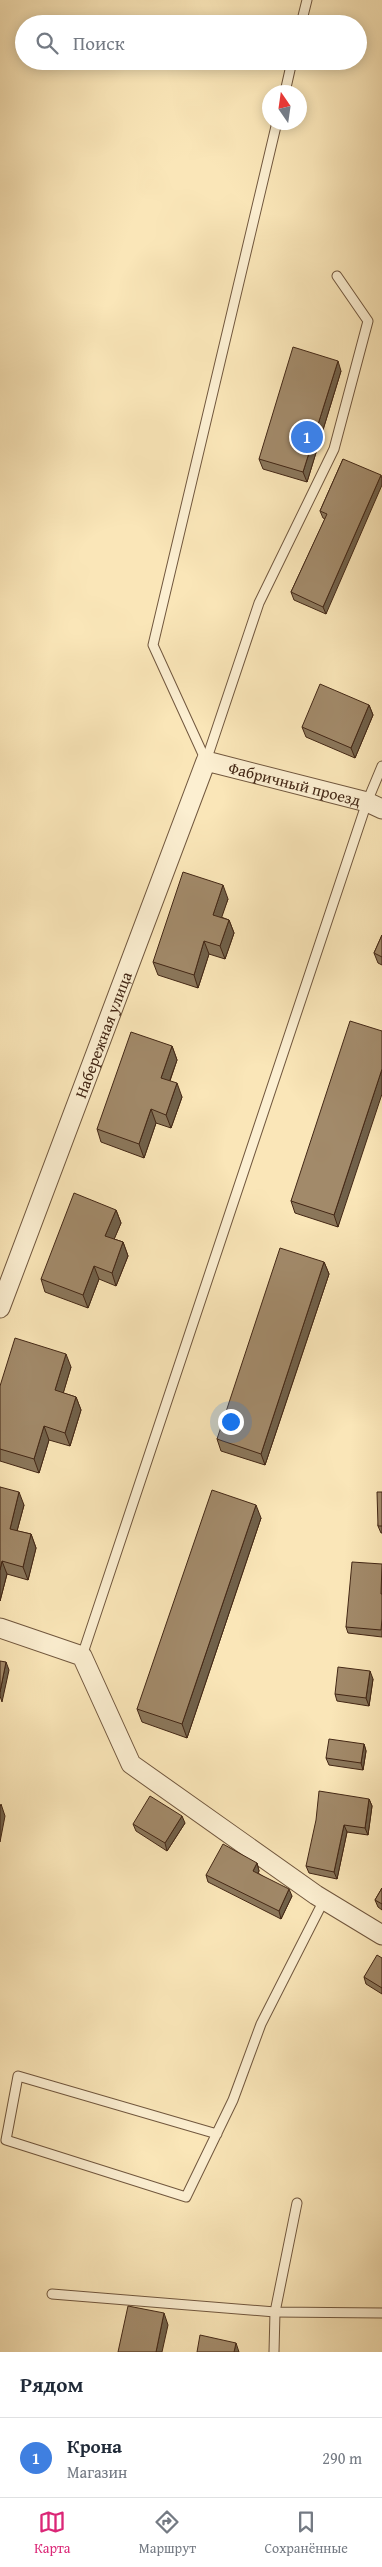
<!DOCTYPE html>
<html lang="ru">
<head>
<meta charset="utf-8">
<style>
	:root { --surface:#fff; --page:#f6f6f7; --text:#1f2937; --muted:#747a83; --line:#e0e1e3; --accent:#db2777 }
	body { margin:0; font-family:"Gentium Book Plus",serif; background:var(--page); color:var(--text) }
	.compass { position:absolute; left:262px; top:85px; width:45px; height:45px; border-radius:50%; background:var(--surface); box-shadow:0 2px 12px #0003; rotate:347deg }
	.you { position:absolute; left:230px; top:1421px; width:18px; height:18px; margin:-12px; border:4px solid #fff; border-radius:50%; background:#1a73e8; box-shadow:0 0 0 8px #1a73e833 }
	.badge { display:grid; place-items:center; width:32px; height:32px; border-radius:50%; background:var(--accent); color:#fff; font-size:16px; font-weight:700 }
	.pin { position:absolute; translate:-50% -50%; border:2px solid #fff; box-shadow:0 1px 5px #0006 }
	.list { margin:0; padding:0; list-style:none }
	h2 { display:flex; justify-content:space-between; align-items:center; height:65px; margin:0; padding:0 20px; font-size:21px }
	h2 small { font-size:16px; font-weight:400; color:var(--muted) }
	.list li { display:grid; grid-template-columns:32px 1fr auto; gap:15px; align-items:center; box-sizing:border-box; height:80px; padding:0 20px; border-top:1px solid var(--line) }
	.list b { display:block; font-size:19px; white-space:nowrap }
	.list p { margin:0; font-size:16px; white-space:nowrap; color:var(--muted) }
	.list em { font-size:16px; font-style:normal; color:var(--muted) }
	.icon { flex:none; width:28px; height:28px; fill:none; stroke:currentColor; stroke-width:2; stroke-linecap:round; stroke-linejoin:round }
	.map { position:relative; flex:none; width:382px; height:2352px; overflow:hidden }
	.search { position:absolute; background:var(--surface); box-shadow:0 2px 12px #0003; left:15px; right:15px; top:15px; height:55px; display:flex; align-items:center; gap:12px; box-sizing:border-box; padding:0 18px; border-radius:28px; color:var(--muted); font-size:19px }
	.sheet { height:145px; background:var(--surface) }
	nav { display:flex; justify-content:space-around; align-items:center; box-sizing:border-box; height:70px; border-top:1px solid var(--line); background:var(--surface); font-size:14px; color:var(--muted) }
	nav a { display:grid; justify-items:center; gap:2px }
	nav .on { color:var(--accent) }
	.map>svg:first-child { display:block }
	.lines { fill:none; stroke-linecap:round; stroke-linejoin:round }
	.service-casing { stroke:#71573e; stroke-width:11 }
	.minor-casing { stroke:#71573e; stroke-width:21 }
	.service { stroke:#fcefd1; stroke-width:9 }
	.minor { stroke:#fcefd1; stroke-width:19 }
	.wall { fill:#8b775b; stroke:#432715 }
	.shaded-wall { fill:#71614a; stroke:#432715 }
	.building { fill:#a28a6a; stroke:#432715 }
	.labels { text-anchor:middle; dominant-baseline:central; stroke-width:4.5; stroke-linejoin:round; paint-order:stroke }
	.street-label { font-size:16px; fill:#432715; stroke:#fcefd1 }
</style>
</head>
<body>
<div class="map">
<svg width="382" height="2352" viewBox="0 0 382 2352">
	<rect width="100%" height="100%" fill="#fae6b8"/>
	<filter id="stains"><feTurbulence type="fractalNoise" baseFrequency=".004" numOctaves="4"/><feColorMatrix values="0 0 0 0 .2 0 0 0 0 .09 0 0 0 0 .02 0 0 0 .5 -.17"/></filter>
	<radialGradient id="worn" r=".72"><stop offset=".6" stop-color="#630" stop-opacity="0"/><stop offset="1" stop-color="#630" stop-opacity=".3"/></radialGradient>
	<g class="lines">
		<!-- service casing -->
		<g class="service-casing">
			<g id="service">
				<polyline points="301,24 307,0"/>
				<polyline points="285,92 292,61"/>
				<polyline points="206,761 153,645 277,122"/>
				<polyline points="206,761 259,603 334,449 368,321 337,276"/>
				<polyline points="82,1656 367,802 382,766"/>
				<polyline points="217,2134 18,2076 6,2140 186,2197 233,2100 261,2024 324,1900"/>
				<polyline points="52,2294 275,2312 382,2313"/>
				<polyline points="274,2352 275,2312 297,2203"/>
			</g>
		</g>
		<!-- minor casing -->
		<g class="minor-casing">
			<g id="minor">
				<path id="s1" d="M0,1308L206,761L367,802L382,809"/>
				<polyline points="0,1628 82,1656 131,1764 316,1895 382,1935"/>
			</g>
		</g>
		<!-- service -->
		<use href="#service" class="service"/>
		<!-- minor -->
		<use href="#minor" class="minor"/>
	</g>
	<!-- wall -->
	<g class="wall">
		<polygon points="341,371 307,482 263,469 259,459"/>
		<polygon points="343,459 326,614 294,600 291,592 325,519 323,518 320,511"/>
		<polygon points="369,705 373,715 355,758 306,737 302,727"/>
		<polygon points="228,899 221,917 229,920 234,933 225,959 209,954 198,988 158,975 153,962"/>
		<polygon points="382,935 382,965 378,963 374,953"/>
		<polygon points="382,1031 338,1227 295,1213 291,1201"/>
		<polygon points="172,1046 177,1060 170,1081 182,1097 171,1128 156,1123 144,1158 101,1142 97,1129"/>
		<polygon points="116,1210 121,1223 114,1239 123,1242 128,1256 116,1286 99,1279 88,1308 45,1292 41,1279"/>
		<polygon points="324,1262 329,1274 265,1465 221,1451 217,1439"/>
		<polygon points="71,1367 63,1393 76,1397 81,1410 70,1446 49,1440 39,1473 0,1461 0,1386"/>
		<polygon points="0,1487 24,1505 17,1531 31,1534 36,1548 28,1580 7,1574 0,1601"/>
		<polygon points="382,1492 382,1533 381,1533 378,1526"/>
		<polygon points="261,1518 187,1738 142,1722 137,1709"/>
		<polygon points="382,1564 382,1637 348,1633 346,1627"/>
		<polygon points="373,1679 369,1706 337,1701 335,1694"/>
		<polygon points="364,1744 366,1751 363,1770 329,1765 326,1758"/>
		<polygon points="369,1799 372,1806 368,1835 347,1832 337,1879 309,1873 306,1866"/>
		<polygon points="185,1823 167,1851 136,1831 133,1824"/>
		<polygon points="257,1863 259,1871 258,1873 292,1896 281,1919 208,1882 206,1875"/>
		<polygon points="382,1888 382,1910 378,1907 375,1900"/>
		<polygon points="382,1958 382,1994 366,1984 364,1977"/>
	</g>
	<!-- shaded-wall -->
	<g class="shaded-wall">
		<polygon points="338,361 341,371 307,482 303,472"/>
		<polygon points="381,475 382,479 382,485 326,614 323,607"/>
		<polygon points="369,705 373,715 355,758 351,748"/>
		<polygon points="223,885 228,899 218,928 213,915"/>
		<polygon points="229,920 234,933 225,959 220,946"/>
		<polygon points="204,941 209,954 198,988 194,975"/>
		<polygon points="172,1046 177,1060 166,1091 161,1078"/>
		<polygon points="382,1069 382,1094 338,1227 334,1215"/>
		<polygon points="177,1083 182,1097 171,1128 166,1115"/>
		<polygon points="151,1109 156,1123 144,1158 139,1144"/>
		<polygon points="116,1210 121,1223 110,1249 105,1236"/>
		<polygon points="123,1242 128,1256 116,1286 112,1273"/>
		<polygon points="324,1262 329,1274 265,1465 261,1454"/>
		<polygon points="94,1266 99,1279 88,1308 83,1295"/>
		<polygon points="66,1354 71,1367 60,1404 55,1390"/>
		<polygon points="76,1397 81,1410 70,1446 65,1433"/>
		<polygon points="44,1426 49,1440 39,1473 34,1459"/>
		<polygon points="19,1492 24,1505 14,1542 10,1529"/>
		<polygon points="256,1505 261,1518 187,1738 182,1724"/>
		<polygon points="31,1534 36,1548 28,1580 23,1567"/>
		<polygon points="2,1561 7,1574 0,1601 0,1570"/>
		<polygon points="6,1662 9,1670 2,1702 0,1696 0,1692"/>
		<polygon points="370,1671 373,1679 369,1706 366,1698"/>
		<polygon points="364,1744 366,1751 363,1770 361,1763"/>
		<polygon points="369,1799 372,1806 368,1835 365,1828"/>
		<polygon points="1,1804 5,1816 0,1842 0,1807"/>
		<polygon points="182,1816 185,1823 167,1851 165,1843"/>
		<polygon points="344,1825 347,1832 337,1879 334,1872"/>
		<polygon points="257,1863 259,1871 255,1878 253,1871"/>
		<polygon points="289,1889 292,1896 281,1919 279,1911"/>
		<polygon points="164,2313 168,2325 162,2352 156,2352"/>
		<polygon points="236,2343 239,2352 234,2352"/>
	</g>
	<!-- building -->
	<g class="building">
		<polygon points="293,347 338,361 303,472 259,459"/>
		<polygon points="343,459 381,475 323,607 291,592 327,514 320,511"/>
		<polygon points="320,684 369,705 351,748 302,727"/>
		<polygon points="183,872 223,885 213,915 229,920 220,946 204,941 194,975 153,962"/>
		<polygon points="382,935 382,957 374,953"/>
		<polygon points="350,1021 382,1031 382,1069 334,1215 291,1201"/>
		<polygon points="131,1032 172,1046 161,1078 177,1083 166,1115 151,1109 139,1144 97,1129"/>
		<polygon points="74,1193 116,1210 105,1236 123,1242 112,1273 94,1266 83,1295 41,1279"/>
		<polygon points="280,1248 324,1262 261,1454 217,1439"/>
		<polygon points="15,1338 66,1354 55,1390 76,1397 65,1433 44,1426 34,1459 0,1449 0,1386"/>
		<polygon points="0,1487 19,1492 10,1529 31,1534 23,1567 2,1561 0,1570"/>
		<polygon points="212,1490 256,1505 182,1724 137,1709"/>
		<polygon points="377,1492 382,1492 382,1526 378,1526"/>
		<polygon points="352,1562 382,1564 381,1594 382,1594 382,1619 381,1630 346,1627"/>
		<polygon points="0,1661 6,1662 0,1692"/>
		<polygon points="338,1667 370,1671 366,1698 335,1694"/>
		<polygon points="329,1739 364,1744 361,1763 326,1758"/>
		<polygon points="319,1791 369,1799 365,1828 344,1825 334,1872 306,1866 316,1820"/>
		<polygon points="150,1796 182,1816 165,1843 133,1824"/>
		<polygon points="223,1844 257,1863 253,1871 289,1889 279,1911 206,1875"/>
		<polygon points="382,1888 382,1904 375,1900"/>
		<polygon points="377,1955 382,1958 382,1988 364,1977"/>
		<polygon points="128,2306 164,2313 156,2352 118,2352"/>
		<polygon points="200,2335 236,2343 234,2352 197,2352"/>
	</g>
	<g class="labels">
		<!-- street labels -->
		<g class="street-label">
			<text stroke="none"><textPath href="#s1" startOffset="676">Фабричный проезд</textPath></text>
			<text stroke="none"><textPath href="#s1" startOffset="292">Набережная улица</textPath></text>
		</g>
	</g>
	<rect width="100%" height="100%" filter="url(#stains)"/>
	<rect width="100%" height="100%" fill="url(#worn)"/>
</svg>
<svg class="compass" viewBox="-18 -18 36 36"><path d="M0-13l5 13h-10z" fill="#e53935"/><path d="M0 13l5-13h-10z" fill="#747a83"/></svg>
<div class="you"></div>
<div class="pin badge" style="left:307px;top:437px;background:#3f7fe0">1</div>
<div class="search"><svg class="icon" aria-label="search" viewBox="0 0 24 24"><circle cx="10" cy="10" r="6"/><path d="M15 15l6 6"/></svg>Поиск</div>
</div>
<section class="sheet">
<h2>Рядом<small></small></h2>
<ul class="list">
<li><span class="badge" style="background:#3f7fe0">1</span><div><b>Крона</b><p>Магазин</p></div><em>290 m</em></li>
</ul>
</section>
<nav>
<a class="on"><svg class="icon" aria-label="map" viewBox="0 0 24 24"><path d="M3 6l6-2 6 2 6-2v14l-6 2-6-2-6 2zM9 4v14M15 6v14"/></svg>Карта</a>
<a><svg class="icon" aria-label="directions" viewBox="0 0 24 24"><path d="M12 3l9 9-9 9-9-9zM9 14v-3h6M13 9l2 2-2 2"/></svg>Маршрут</a>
<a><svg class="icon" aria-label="saved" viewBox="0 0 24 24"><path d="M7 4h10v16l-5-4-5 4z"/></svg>Сохранённые</a>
</nav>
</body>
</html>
